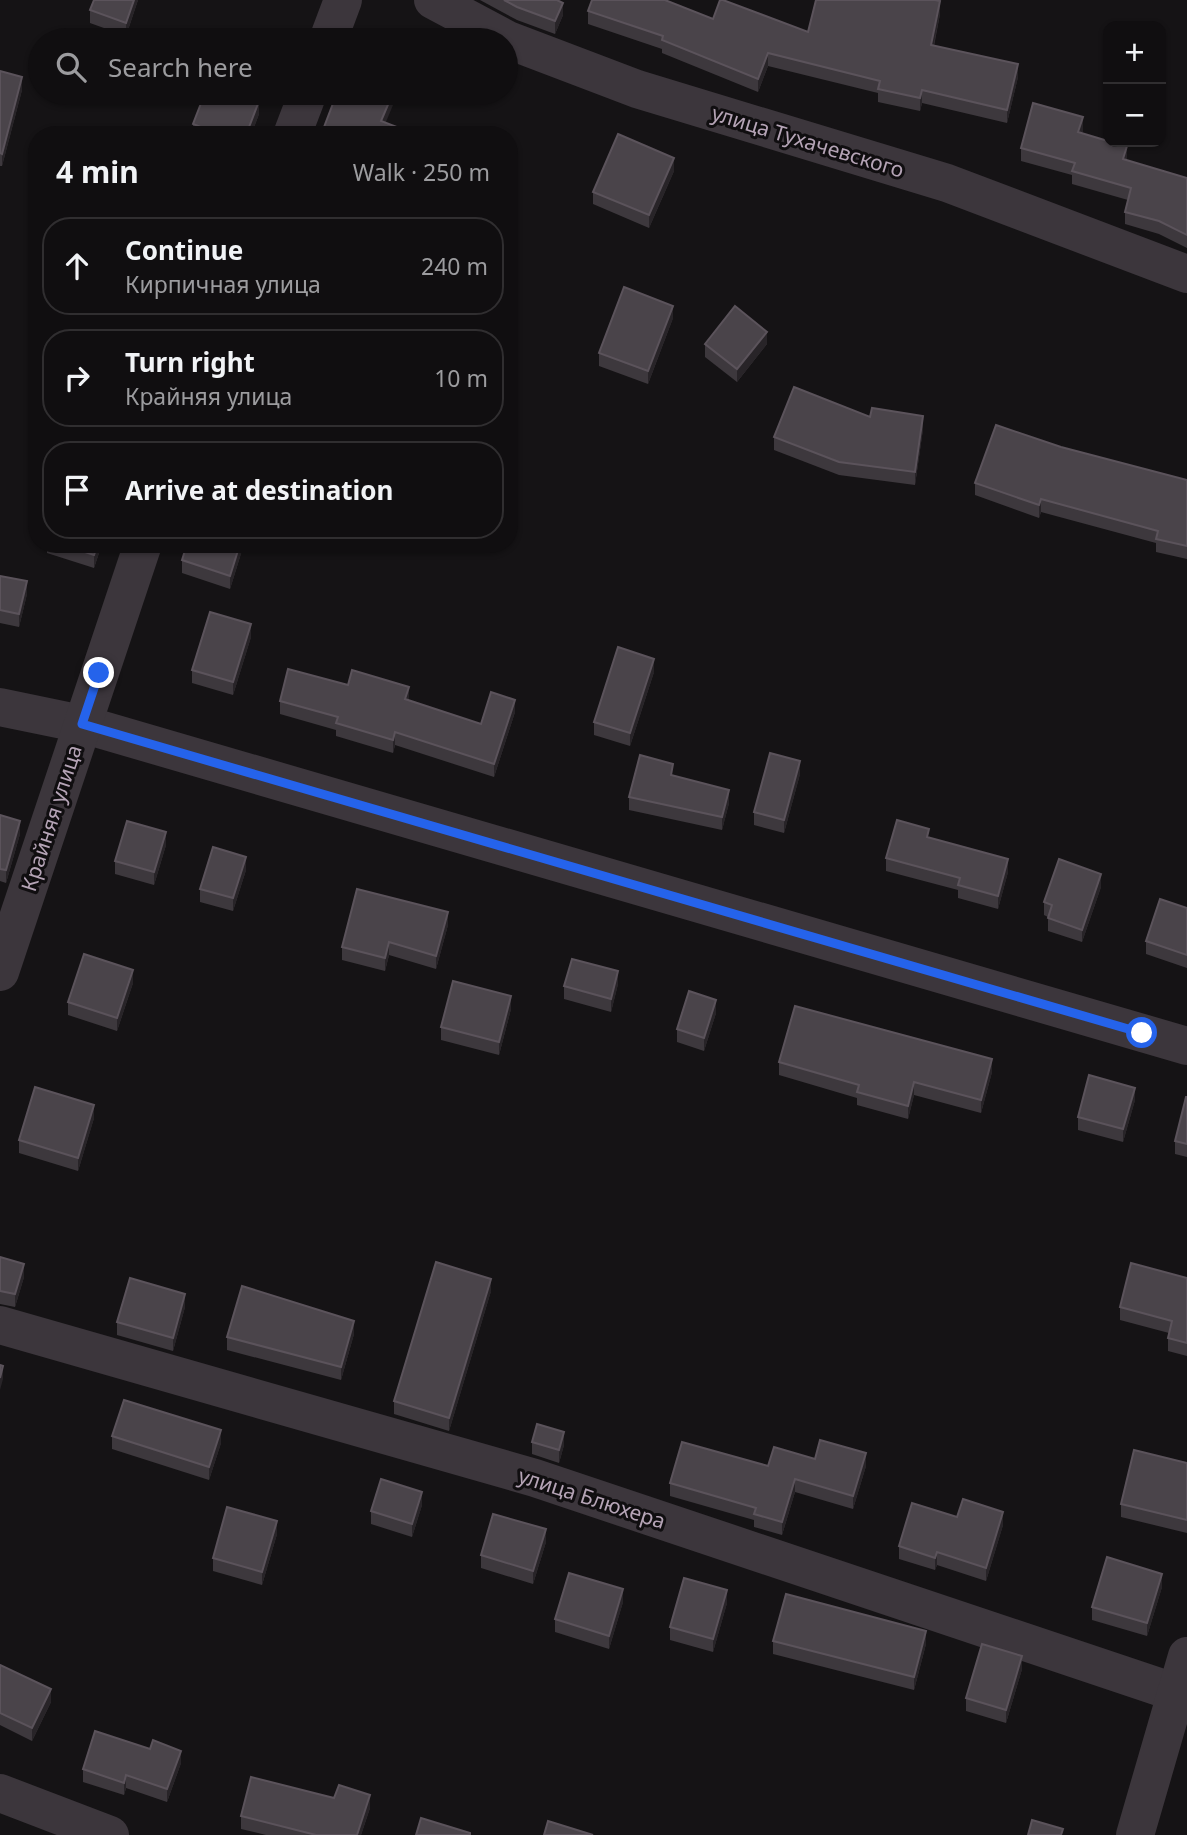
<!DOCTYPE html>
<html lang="en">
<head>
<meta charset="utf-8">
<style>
	:root { --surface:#100e10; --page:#191719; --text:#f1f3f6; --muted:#9c9c9f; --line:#302e30 }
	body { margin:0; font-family:"Noto Sans",sans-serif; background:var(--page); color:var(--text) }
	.controls { position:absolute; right:21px; top:21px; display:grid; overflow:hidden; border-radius:14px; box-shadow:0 2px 5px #0004 }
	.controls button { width:63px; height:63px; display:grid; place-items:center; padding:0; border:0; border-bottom:2px solid var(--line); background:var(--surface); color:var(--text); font:35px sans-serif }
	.stop { position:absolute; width:21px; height:21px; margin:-16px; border:5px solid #2563eb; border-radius:50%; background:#fff }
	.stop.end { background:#2563eb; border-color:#fff; box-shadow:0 2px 7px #0008 }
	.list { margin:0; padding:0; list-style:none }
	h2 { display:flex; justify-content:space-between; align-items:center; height:91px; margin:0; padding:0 28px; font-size:30px }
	h2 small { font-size:23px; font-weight:400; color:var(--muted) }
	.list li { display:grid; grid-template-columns:46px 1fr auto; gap:21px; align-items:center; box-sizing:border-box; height:98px; margin:0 14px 14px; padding:0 14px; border:2px solid var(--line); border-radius:28px }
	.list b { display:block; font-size:26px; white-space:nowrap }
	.list p { margin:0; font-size:23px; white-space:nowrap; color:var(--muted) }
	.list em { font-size:23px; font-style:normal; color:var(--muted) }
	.icon { flex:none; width:38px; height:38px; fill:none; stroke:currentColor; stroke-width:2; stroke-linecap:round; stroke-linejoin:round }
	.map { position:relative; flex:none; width:1187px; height:1835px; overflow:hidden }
	.search { position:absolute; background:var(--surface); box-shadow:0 2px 5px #0004; left:28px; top:28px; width:490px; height:77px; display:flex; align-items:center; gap:18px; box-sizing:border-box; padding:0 24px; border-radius:38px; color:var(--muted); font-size:26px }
	.panel { position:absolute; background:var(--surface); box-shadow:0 2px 5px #0004; left:28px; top:126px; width:490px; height:427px; border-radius:28px }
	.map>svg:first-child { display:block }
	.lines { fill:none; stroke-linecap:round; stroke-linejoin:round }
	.minor { stroke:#3c363c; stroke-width:38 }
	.wall { fill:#3d383d }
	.shaded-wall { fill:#282428 }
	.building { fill:#4a444a; stroke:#5b535b; stroke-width:2 }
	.route { stroke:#2563eb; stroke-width:9 }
	.labels { text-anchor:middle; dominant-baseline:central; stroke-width:6; stroke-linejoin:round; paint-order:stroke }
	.street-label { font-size:21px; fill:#b5a4b6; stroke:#100e10 }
</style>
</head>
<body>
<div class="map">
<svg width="1187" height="1835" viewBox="0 0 1187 1835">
	<rect width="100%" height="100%" fill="#151315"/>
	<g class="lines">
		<!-- minor -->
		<g class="minor">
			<polyline points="433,0 508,40 637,89 947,183 1187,274"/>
			<polyline points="328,40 343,0"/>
			<polyline points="292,135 308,93"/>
			<polyline points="0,707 82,724 1187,1046"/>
			<polyline points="0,972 143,544"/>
			<polyline points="0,1325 535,1478 1177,1693"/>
			<polyline points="0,1793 110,1835"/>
			<polyline points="1135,1835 1187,1656"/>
		</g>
	</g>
	<!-- wall -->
	<g class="wall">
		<polygon points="94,0 138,0 126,36 90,23 90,10"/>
		<polygon points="480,0 557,0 563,15 555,34 517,20"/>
		<polygon points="588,11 713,19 808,32 940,14 934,46 1018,77 1007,123 922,103 920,111 878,102 878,93 768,66 758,92 662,53 662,49 588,24"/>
		<polygon points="0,71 22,90 2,166 0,166"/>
		<polygon points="259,114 251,135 193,135 193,124"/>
		<polygon points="1083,130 1082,133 1127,159 1126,160 1187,178 1187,248 1159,234 1125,224 1125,212 1128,200 1072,184 1072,175 1021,161 1021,148"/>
		<polygon points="674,171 649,228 593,204 593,192"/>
		<polygon points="673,318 648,384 599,366 599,353"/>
		<polygon points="705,344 767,344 737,382 705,357"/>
		<polygon points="870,417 923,429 915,485 839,475 774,450 774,437"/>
		<polygon points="1061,447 1187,480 1187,559 1156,552 1156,543 1041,512 1039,518 975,495 975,483"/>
		<polygon points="47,544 102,544 94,568 47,553"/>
		<polygon points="187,544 244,544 230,589 182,573 182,560"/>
		<polygon points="0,576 27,594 19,627 0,623"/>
		<polygon points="251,637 233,695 192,683 192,670"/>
		<polygon points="654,672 630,746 594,735 594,722"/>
		<polygon points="409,700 481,724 515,712 494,777 395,745 393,753 336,736 336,730 280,714 280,701"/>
		<polygon points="800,774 784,833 754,825 754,812"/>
		<polygon points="673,775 729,803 722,830 629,810 629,797"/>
		<polygon points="0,815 20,834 6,883 0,881"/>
		<polygon points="929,838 1008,872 998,909 958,898 958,890 886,871 886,858"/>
		<polygon points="166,845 154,885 115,874 115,861"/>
		<polygon points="246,870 233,911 200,902 200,889"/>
		<polygon points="1101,887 1082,942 1048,931 1048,917 1044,915 1044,902"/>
		<polygon points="1187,908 1187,968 1146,954 1146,941"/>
		<polygon points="448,925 436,969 389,955 385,971 342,960 342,947"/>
		<polygon points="133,983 117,1031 68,1015 68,1002"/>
		<polygon points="618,984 611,1012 564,999 564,986"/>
		<polygon points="511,1009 499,1055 441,1040 441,1027"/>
		<polygon points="716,1013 704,1051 677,1042 677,1029"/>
		<polygon points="779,1062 992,1072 981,1113 914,1095 908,1119 857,1105 857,1098 779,1075"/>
		<polygon points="1187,1097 1187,1157 1175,1154 1175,1141"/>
		<polygon points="1135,1100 1123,1142 1078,1130 1078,1117"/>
		<polygon points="94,1118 78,1171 19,1153 19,1140"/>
		<polygon points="0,1257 24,1277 15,1307 0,1304"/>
		<polygon points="1187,1278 1187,1356 1168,1351 1168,1338 1169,1333 1120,1320 1120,1307"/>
		<polygon points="491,1291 449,1431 394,1414 394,1401"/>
		<polygon points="185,1307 173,1351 117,1335 117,1322"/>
		<polygon points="354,1334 341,1380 227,1350 227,1337"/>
		<polygon points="112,1436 221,1443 209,1480 112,1449"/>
		<polygon points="532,1442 564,1445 559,1463 532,1454"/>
		<polygon points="815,1459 866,1466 853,1509 795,1492 782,1535 754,1527 754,1520 670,1496 670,1483"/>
		<polygon points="1187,1463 1187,1533 1121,1517 1121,1504"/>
		<polygon points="422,1505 412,1537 371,1524 371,1511"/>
		<polygon points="957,1517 1003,1525 986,1581 937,1565 935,1570 899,1559 899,1546"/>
		<polygon points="277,1534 262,1585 213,1571 213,1558"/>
		<polygon points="546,1542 533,1584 481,1568 481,1555"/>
		<polygon points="1162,1587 1147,1636 1092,1620 1092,1607"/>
		<polygon points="623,1602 609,1649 555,1632 555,1619"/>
		<polygon points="727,1603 713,1652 670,1640 670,1627"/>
		<polygon points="773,1641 926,1644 914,1690 773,1654"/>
		<polygon points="0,1665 51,1702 32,1741 0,1725"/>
		<polygon points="1022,1669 1006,1723 966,1711 966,1698"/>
		<polygon points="181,1763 167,1802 126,1788 124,1795 83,1782 83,1769"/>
		<polygon points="370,1808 361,1835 266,1835 241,1829 241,1816"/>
	</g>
	<!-- shaded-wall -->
	<g class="shaded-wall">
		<polygon points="134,0 138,0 126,36 126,23"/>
		<polygon points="940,1 940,14 931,58 931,45"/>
		<polygon points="563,3 563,15 555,34 555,21"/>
		<polygon points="768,53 768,66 758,92 758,79"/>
		<polygon points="1018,64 1018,77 1007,123 1007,110"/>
		<polygon points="22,77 22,90 2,166 2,154"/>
		<polygon points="922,90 922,103 920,111 920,98"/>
		<polygon points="393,93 398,93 381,134 381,121"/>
		<polygon points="259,101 259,114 251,135 246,135"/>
		<polygon points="1083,117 1083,130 1078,145 1078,132"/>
		<polygon points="1127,146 1127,159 1123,172 1123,159"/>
		<polygon points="674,158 674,171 649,228 649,215"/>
		<polygon points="673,306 673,318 648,384 648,371"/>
		<polygon points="767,332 767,344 737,382 737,369"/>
		<polygon points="923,416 923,429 915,485 915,472"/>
		<polygon points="1041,499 1041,512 1039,518 1039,505"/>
		<polygon points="98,544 102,544 94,568 94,555"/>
		<polygon points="240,544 244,544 230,589 230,576"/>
		<polygon points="27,581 27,594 19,627 19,614"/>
		<polygon points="251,624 251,637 233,695 233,682"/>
		<polygon points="654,659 654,672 630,746 630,733"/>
		<polygon points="409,687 409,700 405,699"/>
		<polygon points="515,700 515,712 494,777 494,764"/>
		<polygon points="395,732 395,745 393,753 393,740"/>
		<polygon points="800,761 800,774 784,833 784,820"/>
		<polygon points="729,790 729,803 722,830 722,817"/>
		<polygon points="20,821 20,834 6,883 6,870"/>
		<polygon points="166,832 166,845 154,885 154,872"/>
		<polygon points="246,857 246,870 233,911 233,898"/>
		<polygon points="1008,859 1008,872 998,909 998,896"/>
		<polygon points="1101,874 1101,887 1082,942 1082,930"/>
		<polygon points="448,912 448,925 436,969 436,956"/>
		<polygon points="389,942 389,955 385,971 385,958"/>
		<polygon points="133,970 133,983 117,1031 117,1018"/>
		<polygon points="618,971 618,984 611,1012 611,999"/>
		<polygon points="511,996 511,1009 499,1055 499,1042"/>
		<polygon points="716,1000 716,1013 704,1051 704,1038"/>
		<polygon points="992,1059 992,1072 981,1113 981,1100"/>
		<polygon points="914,1082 914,1095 908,1119 908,1106"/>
		<polygon points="1135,1088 1135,1100 1123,1142 1123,1129"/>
		<polygon points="94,1105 94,1118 78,1171 78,1158"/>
		<polygon points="24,1264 24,1277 15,1307 15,1294"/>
		<polygon points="491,1279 491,1291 449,1431 449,1418"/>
		<polygon points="185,1294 185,1307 173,1351 173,1338"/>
		<polygon points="354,1321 354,1334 341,1380 341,1367"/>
		<polygon points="3,1366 3,1379 0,1390 0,1378"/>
		<polygon points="221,1430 221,1443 209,1480 209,1467"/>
		<polygon points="564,1432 564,1445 559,1463 559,1450"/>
		<polygon points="866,1453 866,1466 853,1509 853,1496"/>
		<polygon points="795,1479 795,1492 782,1535 782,1522"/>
		<polygon points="422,1492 422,1505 412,1537 412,1524"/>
		<polygon points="1003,1512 1003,1525 986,1581 986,1568"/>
		<polygon points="277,1521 277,1534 262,1585 262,1572"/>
		<polygon points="546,1529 546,1542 533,1584 533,1571"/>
		<polygon points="937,1552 937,1565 935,1570 935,1558"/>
		<polygon points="1162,1574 1162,1587 1147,1636 1147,1623"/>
		<polygon points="623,1589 623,1602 609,1649 609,1636"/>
		<polygon points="727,1590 727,1603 713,1652 713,1639"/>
		<polygon points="926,1631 926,1644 914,1690 914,1677"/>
		<polygon points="1022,1656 1022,1669 1006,1723 1006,1710"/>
		<polygon points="51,1689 51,1702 32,1741 32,1728"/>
		<polygon points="181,1751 181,1763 167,1802 167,1789"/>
		<polygon points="126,1775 126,1788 124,1795 124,1783"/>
		<polygon points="370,1795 370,1808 361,1835 357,1835"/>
	</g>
	<!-- building -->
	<g class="building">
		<polygon points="94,0 134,0 126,23 90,10"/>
		<polygon points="504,0 557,0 563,3 555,21 517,7"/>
		<polygon points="592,0 665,0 713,19 720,0 723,0 808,32 816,0 935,0 940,1 931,45 1018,64 1007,110 922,90 920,98 878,89 880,81 768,53 758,79 662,40 663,36 588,11"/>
		<polygon points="359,34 376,40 357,40"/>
		<polygon points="0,71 22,77 2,154 0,153"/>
		<polygon points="205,93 238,93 259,101 246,135 221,135 193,124"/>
		<polygon points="337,93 393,93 381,121 397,127 394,135 321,135"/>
		<polygon points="1033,103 1083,117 1078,132 1108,141 1108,142 1112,142 1127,146 1123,159 1187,178 1187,235 1159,221 1125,212 1131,188 1072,171 1075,163 1021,148"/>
		<polygon points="618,134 674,158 649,215 593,192"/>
		<polygon points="624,287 673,306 648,371 599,353"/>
		<polygon points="735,306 767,332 737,369 705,344"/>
		<polygon points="794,387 870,417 872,408 923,416 915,472 839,462 774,437"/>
		<polygon points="996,425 1061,447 1187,480 1187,546 1156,539 1158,531 1041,499 1039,505 975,483"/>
		<polygon points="61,544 98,544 94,555"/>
		<polygon points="187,544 240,544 230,576 182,560"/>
		<polygon points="0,576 27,581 19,614 0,610"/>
		<polygon points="210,612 251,624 233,682 192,670"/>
		<polygon points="618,647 654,659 630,733 594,722"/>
		<polygon points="288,669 348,685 352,670 409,687 405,699 481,724 491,692 515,700 494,764 395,732 393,740 336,723 338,717 280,701"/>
		<polygon points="770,753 800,761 784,820 754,812"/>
		<polygon points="640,755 673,764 671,775 729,790 722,817 629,797"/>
		<polygon points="0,815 20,821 6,870 0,869"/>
		<polygon points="897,820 929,829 927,837 1008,859 998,896 958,885 960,878 886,858"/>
		<polygon points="127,821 166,832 154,872 115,861"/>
		<polygon points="213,847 246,857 233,898 200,889"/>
		<polygon points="1059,859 1101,874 1082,930 1048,918 1052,905 1044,902"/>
		<polygon points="357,889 448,912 436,956 389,942 385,958 342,947"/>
		<polygon points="1160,899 1187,908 1187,955 1146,941"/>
		<polygon points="84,954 133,970 117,1018 68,1002"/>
		<polygon points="572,959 618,971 611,999 564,986"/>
		<polygon points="453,981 511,996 499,1042 441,1027"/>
		<polygon points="689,991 716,1000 704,1038 677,1029"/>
		<polygon points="795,1006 992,1059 981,1100 914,1082 908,1106 857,1092 859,1085 779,1062"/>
		<polygon points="1089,1075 1135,1088 1123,1129 1078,1117"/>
		<polygon points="35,1087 94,1105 78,1158 19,1140"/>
		<polygon points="1186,1097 1187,1097 1187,1144 1175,1141"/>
		<polygon points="0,1257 24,1264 15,1294 0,1291"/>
		<polygon points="436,1262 491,1279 449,1418 394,1401"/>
		<polygon points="1131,1263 1187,1278 1187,1343 1168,1338 1172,1321 1120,1307"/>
		<polygon points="130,1278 185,1294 173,1338 117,1322"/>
		<polygon points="242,1286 354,1321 341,1367 227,1337"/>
		<polygon points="0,1365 3,1366 0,1378"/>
		<polygon points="124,1400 221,1430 209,1467 112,1436"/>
		<polygon points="537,1424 564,1432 559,1450 532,1442"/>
		<polygon points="820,1440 866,1453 853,1496 795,1479 782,1522 754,1514 756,1508 670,1483 682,1442 768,1466 774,1447 815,1459"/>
		<polygon points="1134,1450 1187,1463 1187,1520 1121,1504"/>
		<polygon points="381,1479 422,1492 412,1524 371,1511"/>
		<polygon points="963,1499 1003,1512 986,1568 937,1552 935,1558 899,1546 912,1503 957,1517"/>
		<polygon points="227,1507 277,1521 262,1572 213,1558"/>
		<polygon points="493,1514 546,1529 533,1571 481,1555"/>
		<polygon points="1107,1557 1162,1574 1147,1623 1092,1607"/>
		<polygon points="569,1573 623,1589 609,1636 555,1619"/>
		<polygon points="684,1578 727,1590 713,1639 670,1627"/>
		<polygon points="786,1594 926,1631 914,1677 773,1641"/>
		<polygon points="982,1644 1022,1656 1006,1710 966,1698"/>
		<polygon points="0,1665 51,1689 32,1728 0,1713"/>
		<polygon points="95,1731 150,1749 153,1740 181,1751 167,1789 126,1775 124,1783 83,1769"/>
		<polygon points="251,1777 334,1798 339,1785 370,1795 357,1835 316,1835 241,1816"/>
		<polygon points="421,1818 470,1833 470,1835 416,1835"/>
		<polygon points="1032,1820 1063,1829 1061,1835 1028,1835"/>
		<polygon points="548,1821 593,1835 544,1835"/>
	</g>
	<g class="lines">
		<!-- route -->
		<polyline class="route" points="99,673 82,724 1142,1033"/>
	</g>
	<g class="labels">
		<!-- street labels -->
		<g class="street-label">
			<text transform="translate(808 141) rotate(17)">улица Тухачевского</text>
			<text transform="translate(51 818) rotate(-72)">Крайняя улица</text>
			<text transform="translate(592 1498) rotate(18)">улица Блюхера</text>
		</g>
	</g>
</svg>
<div class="controls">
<button>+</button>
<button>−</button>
</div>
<div class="stop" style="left:1142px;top:1033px"></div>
<div class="stop end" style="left:99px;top:673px"></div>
<div class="search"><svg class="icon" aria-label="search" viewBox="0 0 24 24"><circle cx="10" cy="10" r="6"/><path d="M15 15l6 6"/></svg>Search here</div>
<section class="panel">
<h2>4 min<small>Walk · 250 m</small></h2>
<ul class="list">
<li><svg class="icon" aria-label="ahead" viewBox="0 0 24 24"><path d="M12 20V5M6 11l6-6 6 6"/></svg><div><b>Continue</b><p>Кирпичная улица</p></div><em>240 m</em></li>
<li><svg class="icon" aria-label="right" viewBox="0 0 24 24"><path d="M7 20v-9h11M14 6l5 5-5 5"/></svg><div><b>Turn right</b><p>Крайняя улица</p></div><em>10 m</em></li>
<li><svg class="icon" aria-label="arrive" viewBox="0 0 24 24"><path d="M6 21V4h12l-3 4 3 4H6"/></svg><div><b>Arrive at destination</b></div></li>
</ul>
</section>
</div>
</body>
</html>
